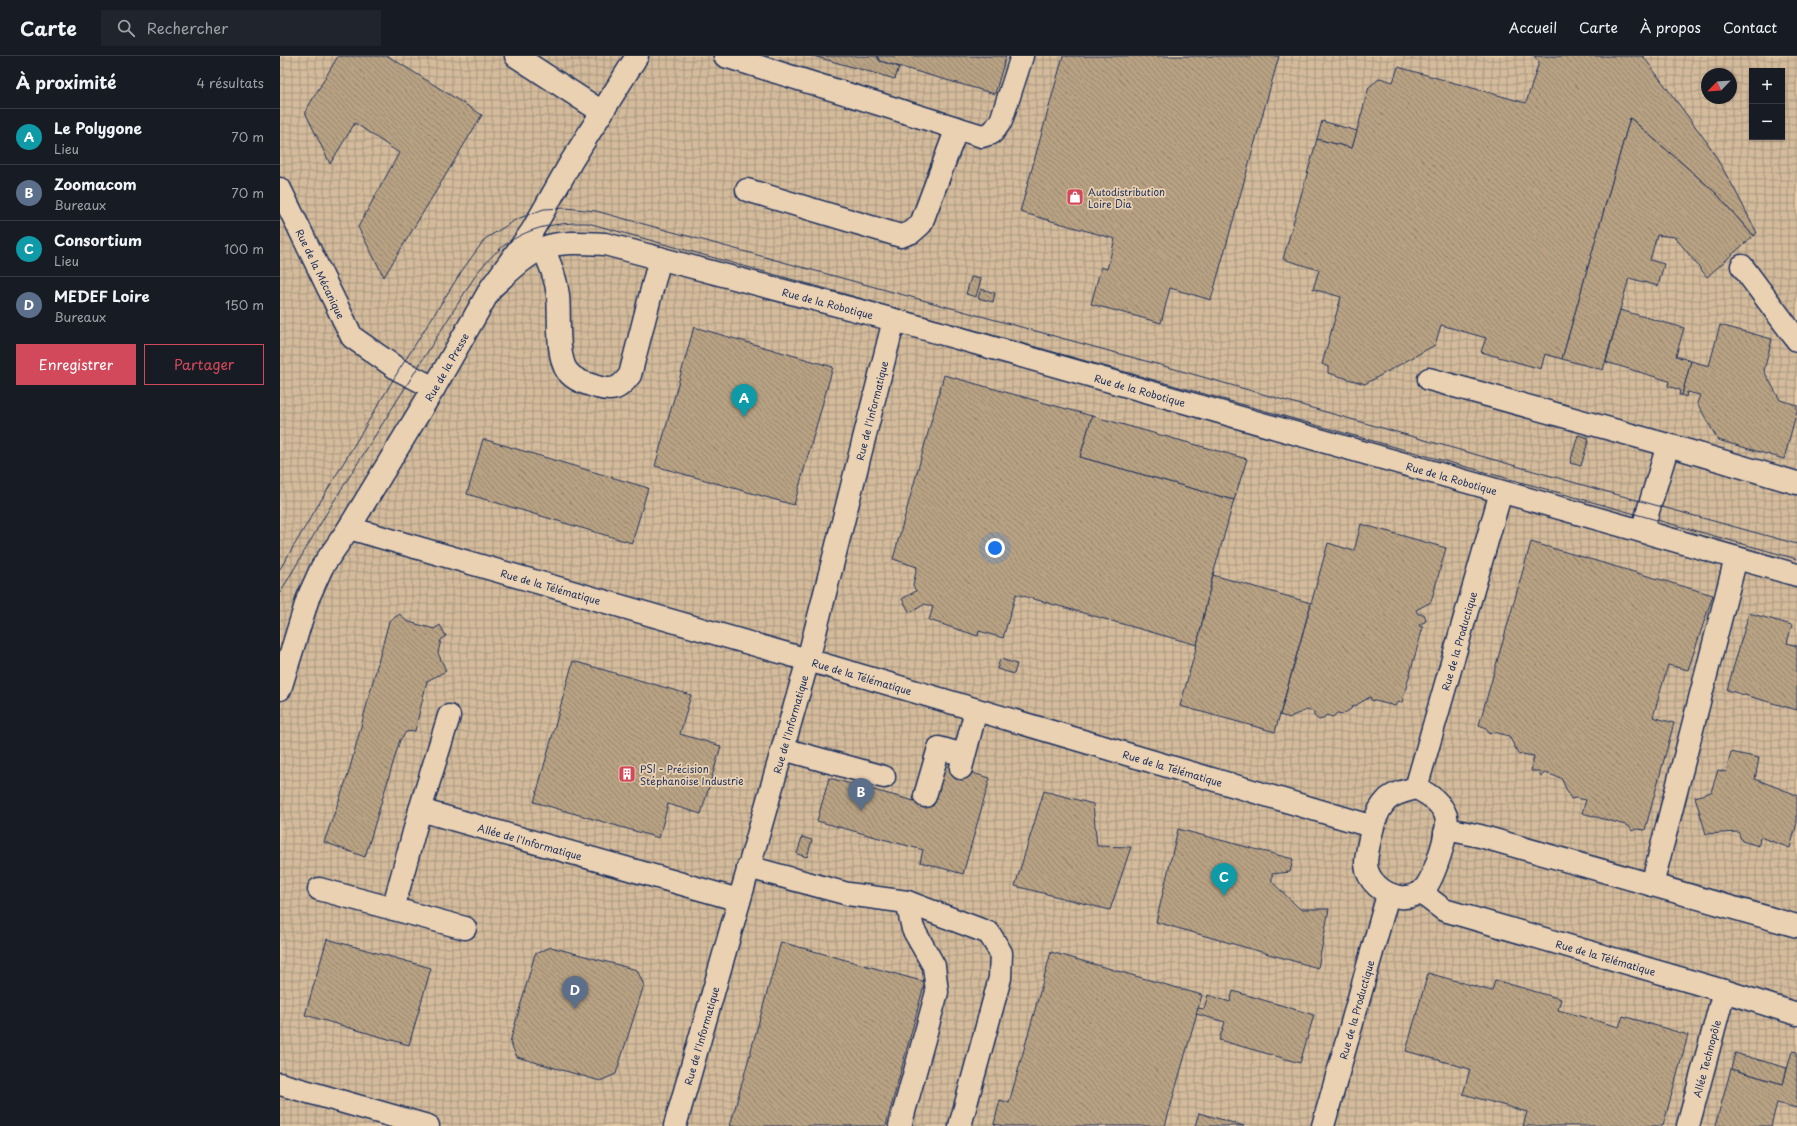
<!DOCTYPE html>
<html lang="fr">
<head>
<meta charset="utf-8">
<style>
	:root { --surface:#171b24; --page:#20242c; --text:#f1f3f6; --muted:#9ea1a6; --line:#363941; --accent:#d1495b }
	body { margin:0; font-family:"Playpen Sans",sans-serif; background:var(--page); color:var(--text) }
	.controls { position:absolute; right:12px; top:12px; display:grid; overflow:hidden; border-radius:0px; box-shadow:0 1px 3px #0004 }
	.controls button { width:36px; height:36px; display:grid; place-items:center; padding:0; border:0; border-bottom:1px solid var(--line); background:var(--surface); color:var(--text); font:20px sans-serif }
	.compass { position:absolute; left:1421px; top:12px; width:36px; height:36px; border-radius:50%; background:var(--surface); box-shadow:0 1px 3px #0004; rotate:245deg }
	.you { position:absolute; left:715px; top:492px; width:14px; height:14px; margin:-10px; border:3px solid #fff; border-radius:50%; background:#1a73e8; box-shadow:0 0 0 6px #1a73e833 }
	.badge { display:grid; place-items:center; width:26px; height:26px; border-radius:50%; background:var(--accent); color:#fff; font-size:13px; font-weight:700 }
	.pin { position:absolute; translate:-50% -33px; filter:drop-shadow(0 1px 2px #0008) }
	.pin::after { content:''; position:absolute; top:21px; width:14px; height:12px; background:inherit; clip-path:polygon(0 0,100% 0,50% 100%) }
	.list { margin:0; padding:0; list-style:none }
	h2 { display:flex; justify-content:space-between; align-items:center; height:52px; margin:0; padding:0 16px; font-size:17px }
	h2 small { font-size:13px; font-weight:400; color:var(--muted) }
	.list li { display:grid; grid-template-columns:26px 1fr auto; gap:12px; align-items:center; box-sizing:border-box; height:56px; padding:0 16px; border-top:1px solid var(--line) }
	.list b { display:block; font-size:15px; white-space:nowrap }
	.list p { margin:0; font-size:13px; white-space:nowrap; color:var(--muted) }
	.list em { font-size:13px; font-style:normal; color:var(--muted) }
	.actions { display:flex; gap:8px; padding:12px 16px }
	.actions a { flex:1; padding:9px 0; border:1px solid var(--accent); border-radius:0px; text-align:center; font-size:14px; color:var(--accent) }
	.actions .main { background:var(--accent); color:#fff }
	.icon { flex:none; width:22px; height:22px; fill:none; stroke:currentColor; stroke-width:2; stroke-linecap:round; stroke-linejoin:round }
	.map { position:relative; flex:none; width:1517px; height:1070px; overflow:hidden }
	header { display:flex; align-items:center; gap:24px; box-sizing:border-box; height:56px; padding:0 20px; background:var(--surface); border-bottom:1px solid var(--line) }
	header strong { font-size:19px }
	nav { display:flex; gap:22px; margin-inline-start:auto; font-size:14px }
	.search { width:280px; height:36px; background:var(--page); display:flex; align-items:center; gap:10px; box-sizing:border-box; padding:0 14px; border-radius:0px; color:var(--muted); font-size:15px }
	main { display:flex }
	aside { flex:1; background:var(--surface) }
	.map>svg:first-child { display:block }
	.industrial { fill:url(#industrial-grid); fill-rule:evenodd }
	.building { fill:url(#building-back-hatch); stroke:#1b2f5e }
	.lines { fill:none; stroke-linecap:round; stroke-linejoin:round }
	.minor-casing { stroke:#1b2f5e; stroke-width:25 }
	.minor { stroke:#ead1b2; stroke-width:22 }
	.tram { stroke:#1b2f5e; stroke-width:1 }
	.labels { text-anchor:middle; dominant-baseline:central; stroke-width:3.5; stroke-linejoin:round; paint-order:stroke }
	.poi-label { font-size:10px; fill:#1b2f5e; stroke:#ead1b2; text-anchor:start }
	.street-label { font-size:10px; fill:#1b2f5e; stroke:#ead1b2 }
</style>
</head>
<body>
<header>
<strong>Carte</strong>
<div class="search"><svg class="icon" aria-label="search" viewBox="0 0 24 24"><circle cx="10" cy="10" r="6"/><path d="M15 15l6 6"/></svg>Rechercher</div>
<nav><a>Accueil</a><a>Carte</a><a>À propos</a><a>Contact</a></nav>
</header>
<main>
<aside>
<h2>À proximité<small>4 résultats</small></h2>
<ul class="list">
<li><span class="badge" style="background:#0f9aa8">A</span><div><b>Le Polygone</b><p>Lieu</p></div><em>70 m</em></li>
<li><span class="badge" style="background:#5c6f8a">B</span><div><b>Zoomacom</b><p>Bureaux</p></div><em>70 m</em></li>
<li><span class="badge" style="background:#0f9aa8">C</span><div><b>Consortium</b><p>Lieu</p></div><em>100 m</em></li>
<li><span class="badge" style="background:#5c6f8a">D</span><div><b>MEDEF Loire</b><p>Bureaux</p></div><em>150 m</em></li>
</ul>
<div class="actions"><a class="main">Enregistrer</a><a>Partager</a></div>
</aside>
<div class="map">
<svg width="1517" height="1070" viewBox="0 0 1517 1070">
	<defs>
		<pattern id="industrial-grid" width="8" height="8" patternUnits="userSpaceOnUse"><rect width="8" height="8" fill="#d3bb9b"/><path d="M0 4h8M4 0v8" fill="none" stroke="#aa9882"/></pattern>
		<pattern id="building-back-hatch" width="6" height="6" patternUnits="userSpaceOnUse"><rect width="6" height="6" fill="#b8a283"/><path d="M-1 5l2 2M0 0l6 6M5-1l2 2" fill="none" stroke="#95846e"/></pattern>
	</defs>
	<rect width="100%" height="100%" fill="#e4caa6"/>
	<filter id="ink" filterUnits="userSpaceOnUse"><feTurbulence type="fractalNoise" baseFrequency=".025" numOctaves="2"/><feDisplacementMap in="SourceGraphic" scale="8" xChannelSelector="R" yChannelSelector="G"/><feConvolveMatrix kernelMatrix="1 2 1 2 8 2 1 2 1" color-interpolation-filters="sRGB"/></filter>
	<g filter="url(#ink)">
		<!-- industrial -->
		<path class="industrial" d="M0,0H1517V1070H0ZM1472,15H1502V81H1472ZM1427,18H1451V42H1427Z"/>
		<!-- building -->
		<g class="building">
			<polygon points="58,0 108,0 202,59 104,221 78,171 119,97 75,67 50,108 25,56"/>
			<polygon points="533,0 597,0 600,5 619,11 615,23"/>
			<polygon points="597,0 726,0 715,38 600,5"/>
			<polygon points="783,0 999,0 931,244 890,232 881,267 811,248 821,211 827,213 835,183 740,156"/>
			<polygon points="1254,0 1363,0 1429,89 1455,134 1477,177 1473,180 1436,137 1350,62 1282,303 1265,298 1261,313 1201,296 1206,282 1161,269 1155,289 1085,328 1048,317 1048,311 1042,308 1061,241 1033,233 1039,214 1003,203 1037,83 1072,92 1089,31 1100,22 1113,26 1118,11 1246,47 1259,6"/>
			<polygon points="1350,62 1436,137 1473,180 1427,221 1395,181 1377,179 1370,204 1384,208 1378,230 1349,222 1323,314 1282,303"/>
			<polygon points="1042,65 1077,75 1072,92 1037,83"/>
			<polygon points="691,221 701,223 696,241 686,238"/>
			<polygon points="701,233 715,237 713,246 698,242"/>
			<polygon points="1340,254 1404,272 1396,300 1411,305 1402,339 1399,339 1400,334 1388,330 1389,325 1326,306"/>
			<polygon points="1440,269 1492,283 1484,315 1500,344 1517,349 1517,355 1504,403 1438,384 1417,347 1420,339 1407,336 1406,341 1402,339 1411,305 1429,310"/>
			<polygon points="414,271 553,311 514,449 375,410"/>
			<polygon points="664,319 812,360 800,401 954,444 933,519 917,589 736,538 723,582 699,575 698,580 649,564 653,551 645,548 630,557 622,543 636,535 633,529 637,511 613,503"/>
			<polygon points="812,360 967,403 954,444 800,401"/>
			<polygon points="1298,379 1309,382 1301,410 1290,407"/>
			<polygon points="203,383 368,432 352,487 187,438"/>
			<polygon points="1081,468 1166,492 1151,546 1136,554 1138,558 1144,558 1146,563 1145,566 1140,568 1139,570 1143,571 1122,646 1117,647 1115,650 1091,644 1090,641 1073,651 1072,650 1071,653 1063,658 1057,657 1053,661 1046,659 1043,663 1039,664 1034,660 1034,656 1027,654 1012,660 1010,662 1000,659 1048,487 1074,495"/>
			<polygon points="1251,486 1433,539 1408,614 1388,609 1373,661 1394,667 1365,774 1356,773 1352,775 1349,770 1302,757 1306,744 1295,742 1291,743 1281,722 1265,717 1261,720 1259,715 1251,715 1254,700 1242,698 1239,699 1229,680 1214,676 1209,678 1206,672 1199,669"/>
			<polygon points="933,519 1031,547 995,676 900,650 917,589"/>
			<polygon points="1469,557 1512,569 1507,587 1517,590 1517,654 1447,634"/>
			<polygon points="120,558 126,565 154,573 160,569 166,580 161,584 158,597 166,615 147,625 135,675 126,676 120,684 85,801 44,786 68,719 109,565"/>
			<polygon points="720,603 737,608 734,618 717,613"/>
			<polygon points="293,605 411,639 400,678 441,690 421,758 388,748 379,782 254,746"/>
			<polygon points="1451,696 1479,702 1475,723 1517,739 1517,767 1510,792 1480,781 1479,790 1462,785 1458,776 1426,778 1415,741 1431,736 1438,714 1446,716"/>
			<polygon points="664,709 710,722 683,818 640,806 643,794 537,765 549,722 653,750"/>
			<polygon points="764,735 813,748 817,790 851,791 830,854 735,830"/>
			<polygon points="898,773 1013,803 1010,816 992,818 992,826 1020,853 1049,853 1038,912 876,866"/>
			<polygon points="522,781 532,784 527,801 517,798"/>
			<polygon points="47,883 151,912 129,989 25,959"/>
			<polygon points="501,886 645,926 606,1070 450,1070"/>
			<polygon points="271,891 357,914 364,929 336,1018 320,1025 237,1001 230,986 255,898"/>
			<polygon points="771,896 922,939 885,1070 723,1070 714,1068 720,1044 729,1047"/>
			<polygon points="1148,917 1212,935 1215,924 1281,943 1278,954 1339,971 1343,960 1408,979 1383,1070 1243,1070 1247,1056 1183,1038 1190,1013 1126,995"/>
			<polygon points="953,935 1034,959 1020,1007 939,984 945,966 916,958 918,952 924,953 928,939 950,946"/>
			<polygon points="1512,995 1517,996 1517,1052 1497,1047 1491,1070 1435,1070 1451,1013 1503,1028"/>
			<polygon points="1455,997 1507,1012 1503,1028 1451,1013"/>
			<polygon points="919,1057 964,1070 915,1070"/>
		</g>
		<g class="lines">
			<!-- minor casing -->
			<g class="minor-casing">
				<g id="minor">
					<polyline points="236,0 322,56"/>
					<polyline points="445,0 702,80 712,77 721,65 742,0"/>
					<path id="s1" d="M0,133L72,281L119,314L154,332"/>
					<polyline points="467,134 621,180 632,176 641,168 677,72"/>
					<path d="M263,192C270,208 276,222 278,239C280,259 276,299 287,315C295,325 305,327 317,331C334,336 340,332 350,319L380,202"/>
					<polyline points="1462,210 1517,284"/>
					<path id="s2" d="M211,232C226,219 244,200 263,192C281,185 306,187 325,188L614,264L1517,519"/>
					<polyline points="1149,323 1388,389 1362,475"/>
					<polyline points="1388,389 1517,427"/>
					<path id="s3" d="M69,472L528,604L1084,768L1092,773"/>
					<path id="s4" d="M0,633L28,542L42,511L69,472L154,332L211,232L252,175L291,106L357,0"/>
					<polyline points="503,693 604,721"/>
					<polyline points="681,712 696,654"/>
					<path id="s5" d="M1136,732L1221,436"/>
					<path d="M1136,732C1149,738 1161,746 1166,760C1170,774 1154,821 1145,832C1138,839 1130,842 1120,841C1104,839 1087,825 1086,808C1086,798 1089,788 1091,778C1094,766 1097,755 1106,745C1113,737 1125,735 1136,732Z"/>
					<polyline points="645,740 659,692 684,699"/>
					<polyline points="140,754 169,660"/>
					<polyline points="1165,777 1172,774 1200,780 1517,870"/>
					<polyline points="468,811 568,838 627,846 633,873 654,910 657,936 620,1070"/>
					<polyline points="1372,829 1456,502"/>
					<path id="s6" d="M1145,832L1148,842L1164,854L1444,935L1517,958"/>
					<polyline points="39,833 185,872"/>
					<polyline points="627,846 709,877 721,897 720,922 680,1070"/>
					<path id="s7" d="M113,853L140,754L459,844"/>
					<polyline points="0,1028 148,1070"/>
					<path id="s8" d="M395,1070L528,604L614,264"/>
					<path id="s9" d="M1043,1070L1106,846L1111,839"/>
					<path id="s10" d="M1408,1070L1444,935"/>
				</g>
			</g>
			<!-- minor -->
			<use href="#minor" class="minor"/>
			<!-- tram -->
			<g class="tram">
				<polyline points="0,513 119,314 183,213 205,183 237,163 264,153 285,152 316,155 884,310 1324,435 1517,488"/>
				<path d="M0,537L49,453L197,217C228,178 258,166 308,167C711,278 1114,391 1517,503"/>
			</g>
		</g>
	</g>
	<!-- icons -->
	<defs>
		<g id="shop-square" transform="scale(0.9)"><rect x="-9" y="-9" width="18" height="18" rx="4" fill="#d1495b" stroke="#ead1b2"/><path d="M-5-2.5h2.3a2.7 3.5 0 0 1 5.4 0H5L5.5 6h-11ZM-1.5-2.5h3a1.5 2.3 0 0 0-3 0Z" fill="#fff"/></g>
		<g id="building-square" transform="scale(0.9)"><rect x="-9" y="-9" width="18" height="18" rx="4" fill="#d1495b" stroke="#ead1b2"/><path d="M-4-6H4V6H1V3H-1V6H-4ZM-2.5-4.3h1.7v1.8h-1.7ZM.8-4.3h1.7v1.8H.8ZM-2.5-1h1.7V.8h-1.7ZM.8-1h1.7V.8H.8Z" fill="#fff"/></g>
	</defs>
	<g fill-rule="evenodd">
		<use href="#shop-square" x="795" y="141"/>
		<use href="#building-square" x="347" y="718"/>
	</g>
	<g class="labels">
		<!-- poi labels -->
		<g class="poi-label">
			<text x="808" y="135">Autodistribution<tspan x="808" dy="12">Loire Dia</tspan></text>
			<text x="360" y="712">PSI - Précision<tspan x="360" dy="12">Stéphanoise Industrie</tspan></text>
		</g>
		<!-- street labels -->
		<g class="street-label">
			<text stroke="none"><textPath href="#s1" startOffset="94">Rue de la Mécanique</textPath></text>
			<text stroke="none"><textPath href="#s2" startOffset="359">Rue de la Robotique</textPath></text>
			<text stroke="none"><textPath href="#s4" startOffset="365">Rue de la Presse</textPath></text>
			<text stroke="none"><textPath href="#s2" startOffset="683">Rue de la Robotique</textPath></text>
			<text stroke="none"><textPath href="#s8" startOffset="742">Rue de l'Informatique</textPath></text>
			<text stroke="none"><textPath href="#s2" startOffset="1007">Rue de la Robotique</textPath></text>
			<text stroke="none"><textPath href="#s3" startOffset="210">Rue de la Télématique</textPath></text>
			<text stroke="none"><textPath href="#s5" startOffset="153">Rue de la Productique</textPath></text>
			<text stroke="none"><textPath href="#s3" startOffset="534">Rue de la Télématique</textPath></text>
			<text stroke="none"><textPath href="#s8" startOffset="418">Rue de l'Informatique</textPath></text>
			<text stroke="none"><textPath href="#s3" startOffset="858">Rue de la Télématique</textPath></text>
			<text stroke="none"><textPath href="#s7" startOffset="217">Allée de l'Informatique</textPath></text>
			<text stroke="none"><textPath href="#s6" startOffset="199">Rue de la Télématique</textPath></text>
			<text stroke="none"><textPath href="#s9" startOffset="121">Rue de la Productique</textPath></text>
			<text stroke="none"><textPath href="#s8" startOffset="94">Rue de l'Informatique</textPath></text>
			<text stroke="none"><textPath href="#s10" startOffset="70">Allée Technopôle</textPath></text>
		</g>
	</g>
</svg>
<div class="controls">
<button>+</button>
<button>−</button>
</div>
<svg class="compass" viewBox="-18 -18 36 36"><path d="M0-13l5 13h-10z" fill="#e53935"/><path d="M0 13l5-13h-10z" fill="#9ea1a6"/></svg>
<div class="you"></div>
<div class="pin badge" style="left:464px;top:361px;background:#0f9aa8">A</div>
<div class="pin badge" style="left:581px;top:755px;background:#5c6f8a">B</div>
<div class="pin badge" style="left:944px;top:840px;background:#0f9aa8">C</div>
<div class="pin badge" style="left:295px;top:953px;background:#5c6f8a">D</div>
</div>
</main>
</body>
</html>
